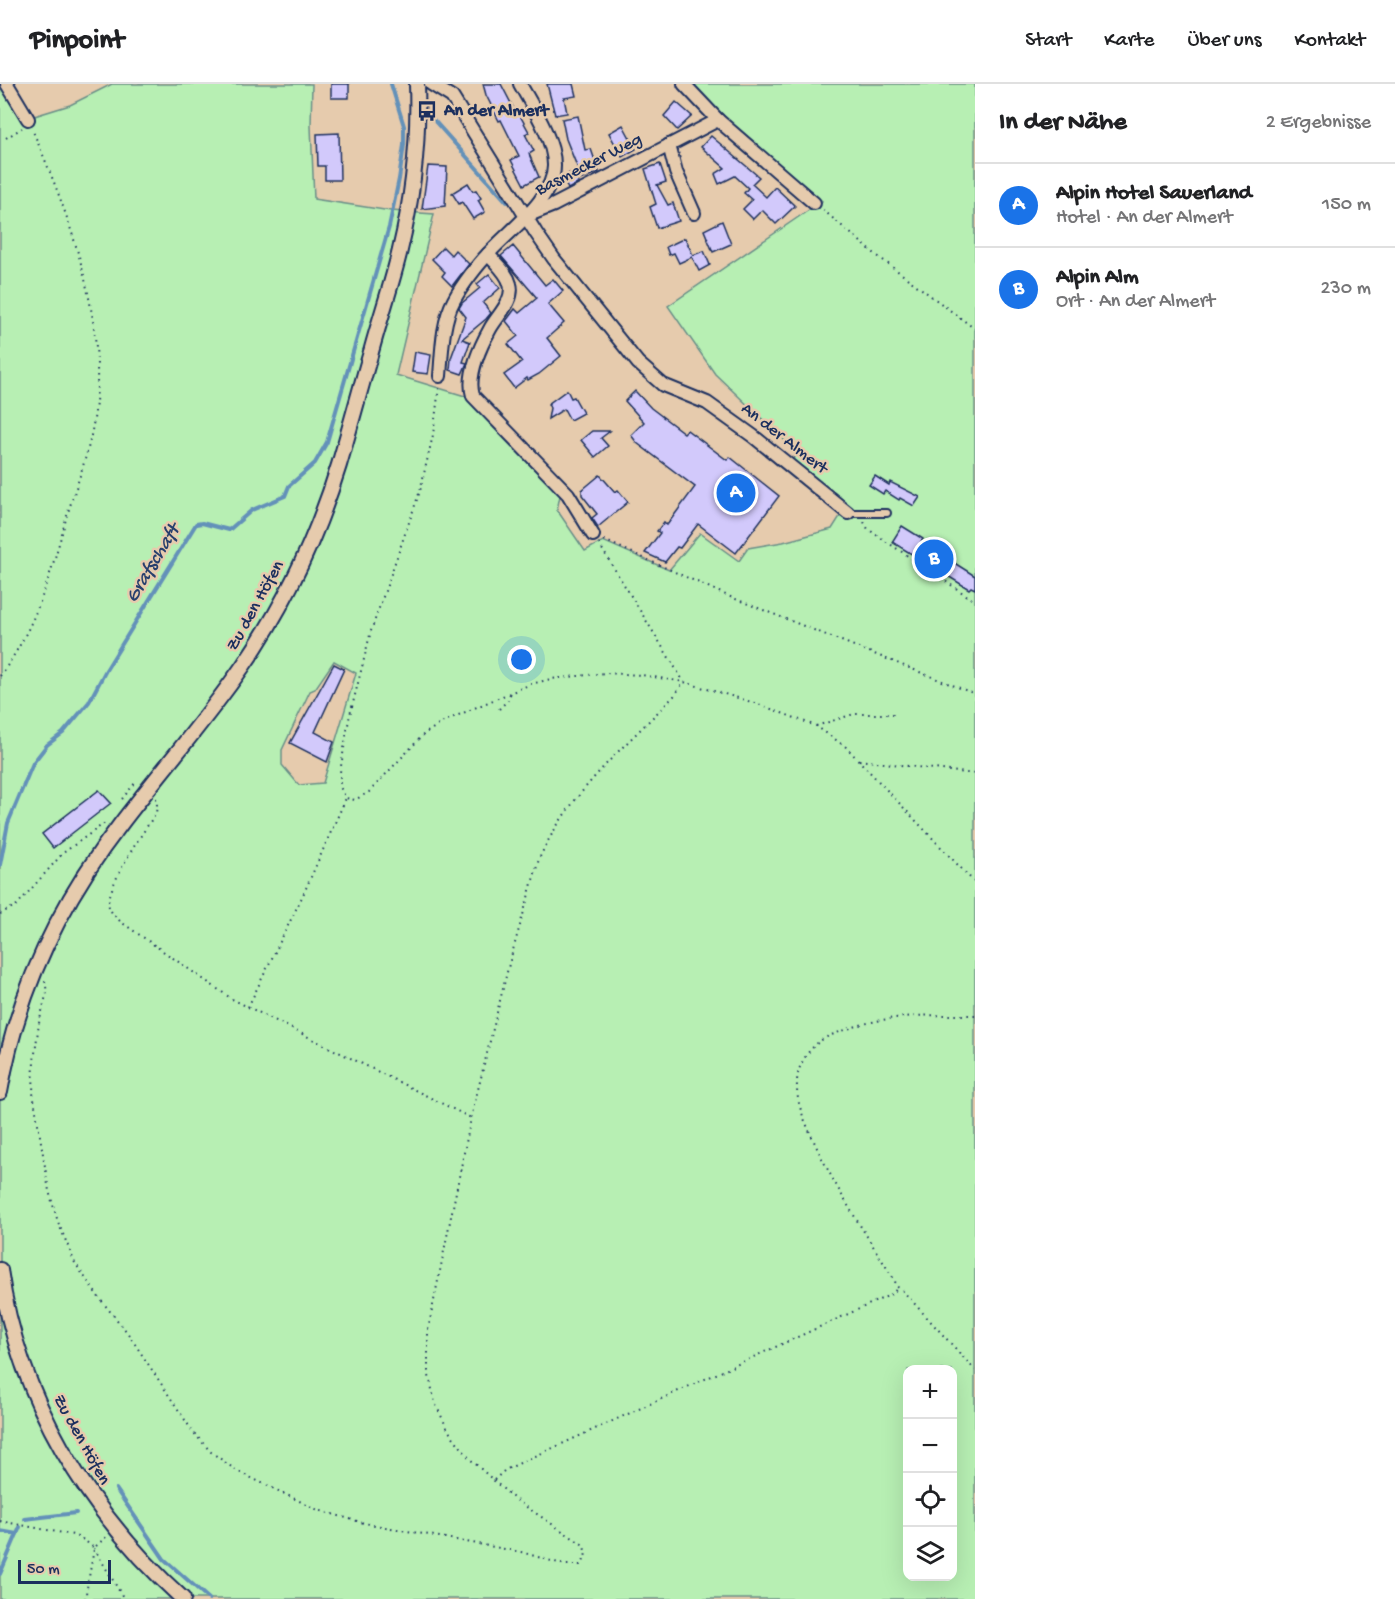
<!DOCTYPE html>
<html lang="de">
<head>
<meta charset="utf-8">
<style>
	:root { --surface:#fff; --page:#f6f6f6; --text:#202124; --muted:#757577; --line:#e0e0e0; --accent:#1a73e8 }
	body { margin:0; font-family:"Gochi Hand",sans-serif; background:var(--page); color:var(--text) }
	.controls { position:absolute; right:18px; bottom:18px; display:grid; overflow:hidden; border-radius:12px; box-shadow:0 6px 24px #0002 }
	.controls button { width:54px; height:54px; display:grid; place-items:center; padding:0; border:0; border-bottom:2px solid var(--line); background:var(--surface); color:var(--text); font:30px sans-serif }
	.scale { position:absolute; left:18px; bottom:15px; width:93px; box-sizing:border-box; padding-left:6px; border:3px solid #1b2f5e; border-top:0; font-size:16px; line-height:21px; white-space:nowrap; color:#1b2f5e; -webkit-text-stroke:4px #e6cbad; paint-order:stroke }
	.you { position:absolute; left:522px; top:576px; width:21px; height:21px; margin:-15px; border:4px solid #fff; border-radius:50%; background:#1a73e8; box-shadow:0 0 0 9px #1a73e833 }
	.badge { display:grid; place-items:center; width:39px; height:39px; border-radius:50%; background:var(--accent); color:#fff; font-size:20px; font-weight:700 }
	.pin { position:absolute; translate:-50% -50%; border:3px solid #fff; box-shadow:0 2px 6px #0006 }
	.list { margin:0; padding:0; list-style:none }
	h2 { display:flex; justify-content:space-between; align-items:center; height:78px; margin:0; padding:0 24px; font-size:26px }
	h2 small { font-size:20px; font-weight:400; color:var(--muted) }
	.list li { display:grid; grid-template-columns:39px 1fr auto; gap:18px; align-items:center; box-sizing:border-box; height:84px; padding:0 24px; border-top:2px solid var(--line) }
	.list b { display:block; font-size:22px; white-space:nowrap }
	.list p { margin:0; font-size:20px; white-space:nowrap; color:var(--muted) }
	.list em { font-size:20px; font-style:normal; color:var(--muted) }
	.icon { flex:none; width:33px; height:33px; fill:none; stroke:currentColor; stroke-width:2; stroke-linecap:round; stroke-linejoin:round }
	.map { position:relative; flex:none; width:975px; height:1515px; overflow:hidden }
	header { display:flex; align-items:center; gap:36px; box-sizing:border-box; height:84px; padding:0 30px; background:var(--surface); border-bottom:2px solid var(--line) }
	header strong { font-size:28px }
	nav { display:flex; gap:33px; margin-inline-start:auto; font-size:21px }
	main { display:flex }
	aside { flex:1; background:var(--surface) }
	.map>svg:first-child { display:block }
	.green { fill:#b7efb3; stroke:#698f88; stroke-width:1.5; fill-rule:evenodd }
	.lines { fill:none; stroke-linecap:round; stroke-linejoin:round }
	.stream { stroke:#6491b9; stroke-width:4 }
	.building { fill:#d2c9fb; stroke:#1b2f5e; stroke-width:1.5 }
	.service-casing { stroke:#1b2f5e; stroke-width:10 }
	.minor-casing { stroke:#1b2f5e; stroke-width:16 }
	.tertiary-casing { stroke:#1b2f5e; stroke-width:18 }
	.path { stroke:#1b2f5e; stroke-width:2; stroke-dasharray:1.5 4.5; stroke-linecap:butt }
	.service { stroke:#e6cbad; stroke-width:6 }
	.minor { stroke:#e6cbad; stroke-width:12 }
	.tertiary { stroke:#e6cbad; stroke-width:14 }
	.labels { text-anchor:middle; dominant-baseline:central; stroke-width:5; stroke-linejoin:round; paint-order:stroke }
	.poi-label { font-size:18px; font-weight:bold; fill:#1b2f5e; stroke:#e6cbad; text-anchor:start }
	.street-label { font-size:18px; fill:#1b2f5e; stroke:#e6cbad }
	.water-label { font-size:20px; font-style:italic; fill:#273f6d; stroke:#e6cbad }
</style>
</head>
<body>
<header>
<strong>Pinpoint</strong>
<nav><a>Start</a><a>Karte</a><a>Über uns</a><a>Kontakt</a></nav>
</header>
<main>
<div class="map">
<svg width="975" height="1515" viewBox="0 0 975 1515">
	<rect width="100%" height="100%" fill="#e6cbad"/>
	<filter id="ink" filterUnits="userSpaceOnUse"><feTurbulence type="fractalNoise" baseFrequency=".0167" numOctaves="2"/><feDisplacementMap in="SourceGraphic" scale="12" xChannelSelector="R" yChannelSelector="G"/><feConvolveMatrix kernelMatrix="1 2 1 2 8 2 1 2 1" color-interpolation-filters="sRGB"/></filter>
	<g filter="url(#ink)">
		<!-- green -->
		<path class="green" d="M0,0H11L31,33L70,21L112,0H312L311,42L314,115L391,127L434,130L396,291L465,312L561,407L557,426L585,467L603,457L669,486L700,449L739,477L748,464L783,458L832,445L846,423L792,376L798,369L715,290L668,222L822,117L722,32L693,0H975V1515H0ZM334,577L356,589L323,699L299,701L282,681V666L310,607L315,605ZM908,1286H952V1492H908Z"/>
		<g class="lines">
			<!-- stream -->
			<g class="stream">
				<polyline points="431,33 507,118"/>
				<polyline points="0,781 8,739 33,679 47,661 63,649 89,618 106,586 196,440 202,439 229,446 252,426 285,412 289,402 315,379 327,358 389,143 399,95 404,61 404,42 391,0"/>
				<polyline points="116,1405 164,1475 209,1515"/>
				<polyline points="25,1435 76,1429"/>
				<polyline points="0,1447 17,1450"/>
				<polyline points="0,1490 20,1443"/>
			</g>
		</g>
		<!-- building -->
		<g class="building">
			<rect x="331" y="0" width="18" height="14"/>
			<polygon points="483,0 501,0 516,29 518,28 529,48 525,50 534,67 529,70 539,93 524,101 511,76 519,72 501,36 499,37 486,11"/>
			<polygon points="547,0 573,0 576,12 564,14 567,29 555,31"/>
			<polygon points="676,18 692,32 677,46 664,32"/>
			<polygon points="578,32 585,66 591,65 599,88 577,97 579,99 568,105 562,93 578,85 566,55 562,35"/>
			<polygon points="623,41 636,65 622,73 609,49"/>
			<polygon points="339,49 340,96 325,96 325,82 318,82 317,50"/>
			<polygon points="711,52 759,93 752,100 766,113 775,103 795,122 776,140 762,126 753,135 743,125 752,116 744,109 748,104 735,92 719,100 715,90 725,84 701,63"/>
			<polygon points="660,80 666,98 657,101 668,121 673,119 679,137 657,144 650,123 656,120 645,85"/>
			<polygon points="428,82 447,83 445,122 422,125"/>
			<polygon points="468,99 473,107 476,106 481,114 478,116 485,128 473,135 462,118 459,120 452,109"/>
			<polygon points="722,137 731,160 713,168 704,146"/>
			<polygon points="685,154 693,171 704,167 710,181 699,187 692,173 679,179 674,169 669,171 666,163"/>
			<polygon points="513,162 545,201 553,195 563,207 548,220 564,239 547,254 561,272 539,290 528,296 527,294 514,304 504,291 522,278 508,260 518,252 506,237 515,225 519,229 537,214 501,172"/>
			<polygon points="443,163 451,171 455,166 469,180 452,202 442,192 445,188 432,175"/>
			<polygon points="489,190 500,204 483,219 491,229 486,235 462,255 470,258 463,278 467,279 462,290 450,286 451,274 466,233 459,224 462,219 480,204 477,200"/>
			<polygon points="415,268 431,271 428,290 412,288"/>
			<polygon points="567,306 571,314 574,313 583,329 570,336 564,325 548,335 550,324 548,320"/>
			<polygon points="635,307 651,324 684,349 687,346 727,376 730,373 779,412 736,469 698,440 680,464 677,463 665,478 645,469 660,449 657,447 664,438 667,441 695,403 637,359 631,351 644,338 625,317"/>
			<polygon points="592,347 610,347 601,354 608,362 595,373 581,356"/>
			<polygon points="600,391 615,408 618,406 628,418 598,443 592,434 597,430 582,411 582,406"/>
			<polygon points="875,392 889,401 890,398 920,413 914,422 900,414 899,416 885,407 883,410 869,401"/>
			<polygon points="902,442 923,455 921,458 975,492 975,505 971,503 969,505 892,458"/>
			<polygon points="334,580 344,585 315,648 334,658 327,678 290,659"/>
			<polygon points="99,706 111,719 53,764 42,750"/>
		</g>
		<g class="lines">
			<!-- service casing -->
			<g class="service-casing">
				<polyline id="service" points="848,429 887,429"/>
			</g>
			<!-- minor casing -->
			<g class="minor-casing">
				<g id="minor">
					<polyline points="7,0 28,35"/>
					<polyline points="431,0 452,13 536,149 554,175 638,279 663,301 707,319 753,352 848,429"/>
					<polyline points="684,0 718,36 814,119"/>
					<polyline points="669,61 676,88 694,129"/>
					<polyline points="529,131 554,121 718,36"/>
					<path d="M488,170C495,179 507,188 510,200C515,216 497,232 490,245C480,263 467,292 473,312L568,410L593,451"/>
					<path d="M440,292C442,268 442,238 454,216C462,201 478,180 490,168C511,145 555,114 554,81C554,55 532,22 520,0"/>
				</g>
			</g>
			<!-- tertiary casing -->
			<g class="tertiary-casing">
				<g id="tertiary">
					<path d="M0,1008C17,909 59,820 120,741C161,687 205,637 243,582C285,521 317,452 339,381C350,344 360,306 371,268C380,234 392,200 400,166C413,112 419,55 417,0"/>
					<path d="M0,1186C18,1314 88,1429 183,1515"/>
				</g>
			</g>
			<!-- path -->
			<g class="path">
				<polyline points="6,54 22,44"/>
				<polyline points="823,126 875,170 975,245"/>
				<polyline points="439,304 433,351 420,407 371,547 349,635 340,688 340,703 346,714 355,716 369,708 424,650 445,637 479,622 531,600 551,595 606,589 642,591 684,598 758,620 816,642 846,663 975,799"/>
				<polyline points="864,438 868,445 875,450 975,517"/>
				<polyline points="604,456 728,512 975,610"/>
				<polyline points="599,460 684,598"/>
				<path d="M0,592C36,543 50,492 66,435C74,408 84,383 90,356C114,252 73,140 32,45"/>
				<polyline points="499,625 508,616 511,608"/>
				<polyline points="816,642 854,630 894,630"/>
				<polyline points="859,676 975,690"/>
				<path d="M156,714L157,721L156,729C144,747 105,803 109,823C111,829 116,833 121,838L232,915L471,1034"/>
				<polyline points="122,715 135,699"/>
				<polyline points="0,830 17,821 63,769 105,739"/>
				<path d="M45,897L47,908L39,939L34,977L33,1009L49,1107L58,1138L75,1179L100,1215L127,1248L193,1348L211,1368L237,1387L318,1426L364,1439L521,1468L565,1481H580C587,1475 587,1467 582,1460L513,1414L470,1375L448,1346L435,1319L428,1287V1246L471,1034L509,880L539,775C569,709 625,662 674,612L684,598"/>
				<polyline points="248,923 303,811 346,714"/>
				<path d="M975,931C930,931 888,930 845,946C837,949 827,952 820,957C807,967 797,982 797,999C796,1020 805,1037 813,1055C835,1105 866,1150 895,1197L896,1202L902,1206L975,1286"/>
				<polyline points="494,1396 505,1386 520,1379 890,1211 895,1207 896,1202"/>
				<polyline points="0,1437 73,1451 84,1456 94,1464 106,1453"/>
				<polyline points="94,1464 124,1515"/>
				<polyline points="85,1515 94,1465"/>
			</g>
			<!-- service -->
			<use href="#service" class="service"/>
			<!-- minor -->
			<use href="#minor" class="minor"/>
			<!-- tertiary -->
			<use href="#tertiary" class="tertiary"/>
		</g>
	</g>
	<!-- icons -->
	<defs>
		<g id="bus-bare" transform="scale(1.62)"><path d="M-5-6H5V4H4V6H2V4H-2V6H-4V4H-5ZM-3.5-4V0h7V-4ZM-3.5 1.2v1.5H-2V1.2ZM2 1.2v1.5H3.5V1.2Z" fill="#1b2f5e" stroke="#e6cbad" stroke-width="2.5" paint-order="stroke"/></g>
	</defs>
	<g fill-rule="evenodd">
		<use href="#bus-bare" x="427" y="27"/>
	</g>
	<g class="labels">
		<!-- poi labels -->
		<g class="poi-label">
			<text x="444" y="27">An der Almert</text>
		</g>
		<!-- street labels -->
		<g class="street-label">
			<text transform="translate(589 81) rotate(-27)">Basmecker Weg</text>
			<text transform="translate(784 355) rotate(38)">An der Almert</text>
			<text transform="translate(256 522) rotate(-61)">Zu den Höfen</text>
			<text transform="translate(81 1356) rotate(61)">Zu den Höfen</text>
		</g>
		<!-- water labels -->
		<g class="water-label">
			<text transform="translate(154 480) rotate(-59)">Grafschaft</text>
		</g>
	</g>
</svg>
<div class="controls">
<button>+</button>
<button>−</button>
<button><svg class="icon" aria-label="locate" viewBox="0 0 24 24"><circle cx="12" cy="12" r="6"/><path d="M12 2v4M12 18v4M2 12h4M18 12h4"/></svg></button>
<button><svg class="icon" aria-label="layers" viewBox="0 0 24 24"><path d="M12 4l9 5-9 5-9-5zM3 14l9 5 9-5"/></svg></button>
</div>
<div class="scale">50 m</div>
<div class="you"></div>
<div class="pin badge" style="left:736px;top:409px">A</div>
<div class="pin badge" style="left:934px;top:475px">B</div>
</div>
<aside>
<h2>In der Nähe<small>2 Ergebnisse</small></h2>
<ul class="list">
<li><span class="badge">A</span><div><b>Alpin Hotel Sauerland</b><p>Hotel · An der Almert</p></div><em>150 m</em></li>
<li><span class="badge">B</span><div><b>Alpin Alm</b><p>Ort · An der Almert</p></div><em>230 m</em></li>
</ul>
</aside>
</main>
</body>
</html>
